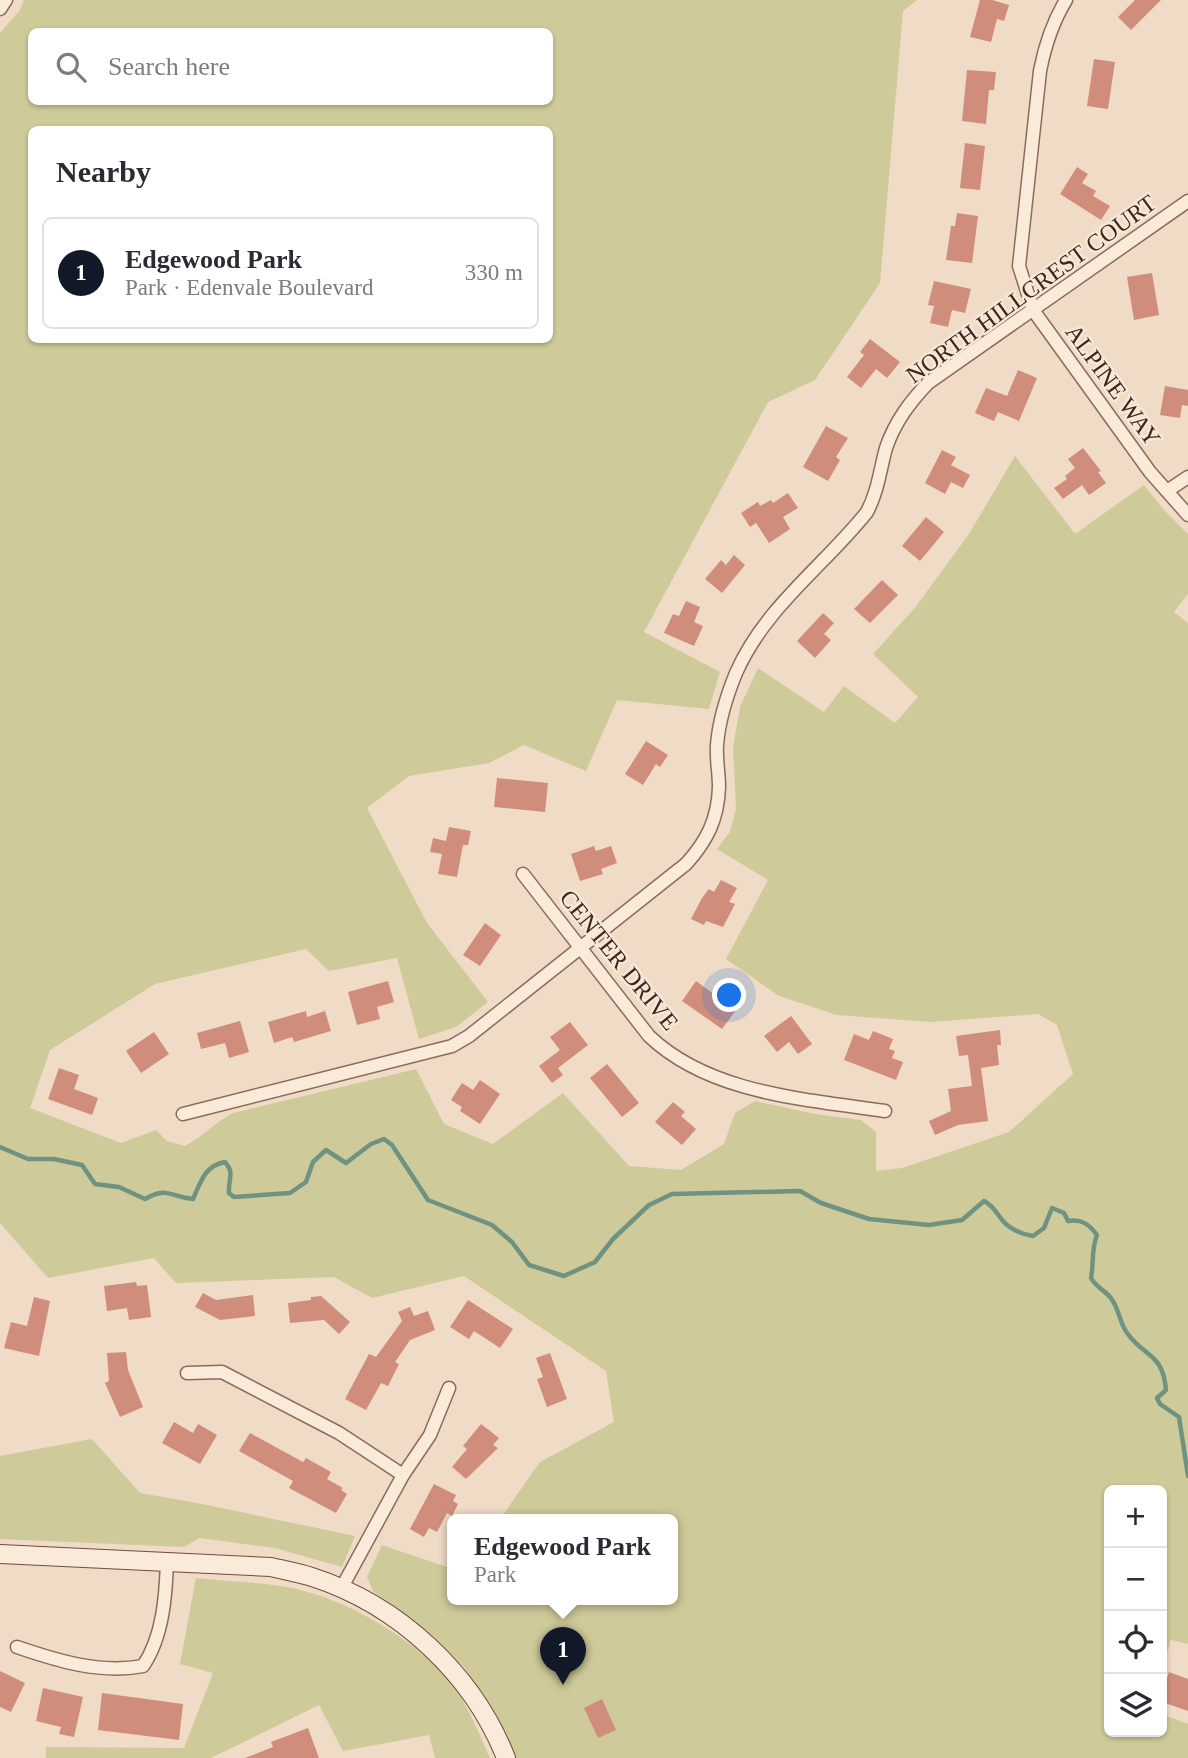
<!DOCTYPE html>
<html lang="en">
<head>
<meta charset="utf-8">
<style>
	:root { --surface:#fff; --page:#f2f2f3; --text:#2b2b33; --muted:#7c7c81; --line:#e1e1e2; --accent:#111827 }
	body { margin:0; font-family:Georgia,serif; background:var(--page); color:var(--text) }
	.controls { position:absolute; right:21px; bottom:21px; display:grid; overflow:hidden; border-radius:10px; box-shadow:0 2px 5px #0004 }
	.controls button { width:63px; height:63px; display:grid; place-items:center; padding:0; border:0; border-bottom:2px solid var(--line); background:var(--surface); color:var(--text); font:35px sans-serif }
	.you { position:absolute; left:730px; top:996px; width:24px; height:24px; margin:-18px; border:5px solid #fff; border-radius:50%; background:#1a73e8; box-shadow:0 0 0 10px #1a73e833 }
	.badge { display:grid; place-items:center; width:46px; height:46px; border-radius:50%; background:var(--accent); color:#fff; font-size:23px; font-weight:700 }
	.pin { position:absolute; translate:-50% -58px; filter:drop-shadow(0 2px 4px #0008) }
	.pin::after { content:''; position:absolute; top:37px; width:24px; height:21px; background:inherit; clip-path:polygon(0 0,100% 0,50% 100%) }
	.popup { position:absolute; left:447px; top:1514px; width:231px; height:91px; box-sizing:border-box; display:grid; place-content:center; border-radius:10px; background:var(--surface); filter:drop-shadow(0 2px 5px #0005); font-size:23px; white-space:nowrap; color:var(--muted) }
	.popup b { font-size:26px; color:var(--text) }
	.popup::after { content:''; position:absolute; left:50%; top:100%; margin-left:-14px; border:14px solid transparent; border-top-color:var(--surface) }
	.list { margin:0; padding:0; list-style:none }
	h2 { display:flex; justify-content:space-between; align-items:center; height:91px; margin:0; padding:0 28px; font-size:30px }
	h2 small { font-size:23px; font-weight:400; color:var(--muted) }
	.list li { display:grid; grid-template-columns:46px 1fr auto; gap:21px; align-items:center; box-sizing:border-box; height:112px; margin:0 14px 14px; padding:0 14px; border:2px solid var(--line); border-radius:10px }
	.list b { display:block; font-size:26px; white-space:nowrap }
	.list p { margin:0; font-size:23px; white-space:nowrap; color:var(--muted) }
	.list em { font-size:23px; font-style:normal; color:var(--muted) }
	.icon { flex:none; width:38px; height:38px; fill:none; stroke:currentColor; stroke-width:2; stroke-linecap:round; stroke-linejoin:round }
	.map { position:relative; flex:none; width:1188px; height:1758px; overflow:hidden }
	.search { position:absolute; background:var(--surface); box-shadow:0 2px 5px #0004; left:28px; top:28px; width:525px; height:77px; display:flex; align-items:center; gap:18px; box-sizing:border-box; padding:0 24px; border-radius:10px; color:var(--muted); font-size:26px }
	.panel { position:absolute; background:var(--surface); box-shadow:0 2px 5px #0004; left:28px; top:126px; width:525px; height:217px; border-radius:10px }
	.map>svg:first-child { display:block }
	.green { fill:#cfca99; fill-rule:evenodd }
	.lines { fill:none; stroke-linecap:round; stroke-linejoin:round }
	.stream { stroke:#6e9382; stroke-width:4.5 }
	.building { fill:#d08d7b }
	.street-casing { stroke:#8d6b5b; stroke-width:15 }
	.secondary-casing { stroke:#6e4c3e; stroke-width:20 }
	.street { stroke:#faeada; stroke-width:12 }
	.secondary { stroke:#faeada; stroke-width:18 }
	.labels { text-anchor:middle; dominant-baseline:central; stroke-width:5; stroke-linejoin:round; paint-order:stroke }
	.street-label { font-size:24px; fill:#3c271f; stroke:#f7e7d6 }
</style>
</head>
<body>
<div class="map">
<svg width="1188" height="1758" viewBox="0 0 1188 1758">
	<rect width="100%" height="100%" fill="#f0dbc6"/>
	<!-- green -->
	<g class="green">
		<path d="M24,0H917L903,11L880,283L815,380L768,402L644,632L720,672L709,709L617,700L586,771L524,745L489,763L409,776L367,808L427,923L488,1002L456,1027L419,1039L397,958L329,971L306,949L155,984L50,1050L30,1108L121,1143L156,1130L167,1141L185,1146C203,1137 215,1122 233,1113L416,1069L444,1124L493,1144L563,1093L629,1166L681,1170L724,1144L735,1113L755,1101L815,1114L861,1120L876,1132V1171L902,1168L1009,1132L1073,1074L1057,1025L1038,1014L930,1022L837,1015L779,996L726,959L768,880L717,849L730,832L736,809L733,747L740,707L758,668L824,712L844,686L895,723L918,697L873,654L914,609L969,534L1015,456L1075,534L1144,485L1165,511L1188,534V594L1174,612L1188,623V1644L1171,1640L1162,1667V1490H1109V1732H1162V1714L1188,1724V1758H515L489,1704L464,1667L434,1637L373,1591L367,1577L382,1545L453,1569V1599H673V1519H500L540,1462L614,1422L606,1371L464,1276L372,1298L334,1277L176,1283L154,1258L48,1278L0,1223V33L20,10ZM32,32H550V102H32ZM32,130H550V340H32Z"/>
		<polygon points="92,1439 140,1493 202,1504 355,1536 342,1567 275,1548 200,1538 184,1547 0,1539 0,1456"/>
		<path d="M196,1578C224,1581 253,1582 281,1586C337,1594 405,1633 444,1674C463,1694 479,1733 490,1758H435L429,1735L343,1751L319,1705L211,1758H46V1747L184,1748L213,1673L180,1664Z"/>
	</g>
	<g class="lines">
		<!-- stream -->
		<path class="stream" d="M0,1147L28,1159H54L82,1165L95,1184L119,1187L145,1199C168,1186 170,1197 193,1199C201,1182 204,1166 225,1162C235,1173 228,1179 229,1193L234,1197L290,1193L306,1182L313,1162L326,1150L346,1163L371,1144L384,1139L392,1145L428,1200L492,1225L512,1242L529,1265L564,1276L595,1262L613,1239L649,1205L672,1194L800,1191L821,1203L869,1219L929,1225L962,1220L984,1201C994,1206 996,1213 1003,1221C1011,1230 1022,1234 1033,1236L1044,1228L1052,1208L1064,1213L1068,1221C1082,1219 1089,1224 1097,1235C1091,1250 1094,1262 1091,1278C1096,1287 1104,1290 1110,1297C1119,1307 1119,1322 1127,1333C1145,1358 1163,1353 1166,1390L1157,1398L1160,1404L1179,1417L1188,1476"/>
	</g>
	<!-- building -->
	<g class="building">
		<polygon points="980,0 992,0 1009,5 1004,21 997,19 991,42 970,37"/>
		<polygon points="1135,0 1161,0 1131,30 1118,17"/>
		<polygon points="1094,59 1115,62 1108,109 1087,106"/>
		<polygon points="967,70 996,72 994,90 989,90 986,124 962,121"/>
		<polygon points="965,143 985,146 980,190 960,188"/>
		<polygon points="1077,167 1088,174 1082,183 1096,191 1093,196 1110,206 1101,220 1060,194"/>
		<polygon points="957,213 978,216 972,263 946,260 951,226 955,226"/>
		<polygon points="1152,273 1159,315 1134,320 1127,277"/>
		<polygon points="934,281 971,289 965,313 952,310 948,327 930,323 934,306 928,305"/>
		<polygon points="870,339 900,362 887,378 876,369 861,388 847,377 864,355 860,352"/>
		<polygon points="1018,370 1037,378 1019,421 998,412 994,421 975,413 986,388 1007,396"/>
		<polygon points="1165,386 1188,390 1188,406 1182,405 1180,418 1160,415"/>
		<polygon points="826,426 848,438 836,457 840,460 828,481 803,467"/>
		<polygon points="1083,448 1101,471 1098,472 1106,483 1089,495 1082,485 1063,499 1054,488 1067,479 1065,476 1075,468 1068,459"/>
		<polygon points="942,450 956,457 951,465 970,475 963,488 951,482 945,494 925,483"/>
		<polygon points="788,493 798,508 783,517 790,529 769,543 756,523 750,527 741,513 758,502 760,506 771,500 773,503"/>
		<polygon points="926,517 944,532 920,561 902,546"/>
		<polygon points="734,555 745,565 722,593 705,579 721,560 726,565"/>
		<polygon points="882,580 898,595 870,623 854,609"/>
		<polygon points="686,601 700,607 694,622 703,626 694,646 664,633 673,614 679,616"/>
		<polygon points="823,613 834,623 824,634 831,640 815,658 797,641"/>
		<polygon points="646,741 668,755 660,767 656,764 643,785 625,774"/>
		<polygon points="497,778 548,783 545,812 494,807"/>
		<polygon points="449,827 471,831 468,845 463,845 457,877 438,874 442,854 430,852 433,838 446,841"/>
		<polygon points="594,846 596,851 611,846 617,863 601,869 603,874 580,881 571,854"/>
		<polygon points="721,880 737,888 729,902 735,904 723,927 706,921 704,925 691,919 702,898 709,889 714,892"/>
		<polygon points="485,923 501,935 480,966 463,955"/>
		<polygon points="388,981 394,1002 377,1007 380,1019 357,1025 348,992"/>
		<polygon points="696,981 736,1010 722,1029 682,1001"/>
		<polygon points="306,1011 307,1017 325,1011 331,1031 294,1042 292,1037 274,1043 268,1022"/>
		<polygon points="791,1016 812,1044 798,1054 789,1042 777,1052 764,1036"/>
		<polygon points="240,1021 249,1052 229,1058 225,1043 201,1049 197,1033"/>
		<polygon points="570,1022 588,1045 558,1068 563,1075 552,1083 539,1066 560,1050 550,1037"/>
		<polygon points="1000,1030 1001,1045 997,1045 999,1065 981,1068 988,1121 958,1125 935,1135 929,1121 951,1111 948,1089 972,1086 968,1055 959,1056 956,1036"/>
		<polygon points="873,1031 893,1039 889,1049 895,1051 892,1058 903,1062 896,1080 844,1060 854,1034 869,1040"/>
		<polygon points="154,1032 169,1054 141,1073 126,1051"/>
		<polygon points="607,1064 639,1103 622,1117 590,1078"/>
		<polygon points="59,1068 79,1075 74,1089 98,1098 92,1115 48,1099"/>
		<polygon points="480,1080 500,1094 480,1124 460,1111 462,1107 451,1100 462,1083 473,1090"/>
		<polygon points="673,1102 685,1112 681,1116 696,1129 682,1145 655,1122"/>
		<polygon points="136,1282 137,1286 147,1285 151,1317 129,1320 127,1308 107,1311 104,1286"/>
		<polygon points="203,1293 216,1300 253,1295 255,1316 220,1320 195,1307"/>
		<polygon points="321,1296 350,1322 339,1334 324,1320 290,1323 288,1303 311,1300 311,1297"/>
		<polygon points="34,1297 50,1301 39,1356 4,1348 11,1322 27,1326"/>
		<polygon points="468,1300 513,1329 500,1348 474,1331 469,1339 450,1327"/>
		<polygon points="410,1307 414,1316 428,1311 435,1330 410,1340 395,1362 399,1364 388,1386 381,1383 366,1410 345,1399 369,1354 376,1357 402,1321 398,1312"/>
		<polygon points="126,1352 128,1370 143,1407 120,1417 105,1383 109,1381 107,1353"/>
		<polygon points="550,1353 567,1399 547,1407 537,1379 543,1377 536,1358"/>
		<polygon points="174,1422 193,1433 198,1424 217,1435 200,1464 162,1443"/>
		<polygon points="481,1424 499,1438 493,1445 498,1448 466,1479 452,1467 467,1449 463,1446"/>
		<polygon points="250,1433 303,1462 306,1458 331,1472 327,1479 343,1488 341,1490 347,1494 336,1513 289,1488 293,1481 239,1451"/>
		<polygon points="434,1484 456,1495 453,1501 458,1504 452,1516 447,1513 437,1532 429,1528 424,1537 410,1529"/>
		<polygon points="0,1671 25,1683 11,1712 0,1707"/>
		<polygon points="1169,1672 1188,1679 1188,1711 1162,1702 1162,1692"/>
		<polygon points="43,1688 83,1697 74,1737 59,1734 61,1727 36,1721"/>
		<polygon points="102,1693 183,1704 179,1740 98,1730"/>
		<polygon points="602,1699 616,1730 598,1738 584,1708"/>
		<polygon points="308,1728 319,1758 245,1758 273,1747 271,1742"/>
	</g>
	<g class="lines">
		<!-- street casing -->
		<g class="street-casing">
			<g id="street">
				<path d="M1066,0C1052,23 1045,45 1040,71L1019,266L1033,310L1150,472L1188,515"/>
				<polyline points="0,9 6,0"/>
				<polyline points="1167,491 1188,477"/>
				<path d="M523,874L649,1036C710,1094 805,1099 885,1111"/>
				<path d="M183,1114L452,1046L469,1036L686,864C707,841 718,819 719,787C719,773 716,759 717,745C719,720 727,695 736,673C765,607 824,566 867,512C878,491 880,470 886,448C895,422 909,403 928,383L1188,201"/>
				<polyline points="187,1373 222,1372 339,1433 403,1475"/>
				<polyline points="341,1589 403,1475 430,1435 449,1388"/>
				<path d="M17,1647C58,1661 100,1674 143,1666C163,1637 166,1595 167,1560"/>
			</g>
		</g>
		<!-- secondary casing -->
		<g class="secondary-casing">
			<path id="secondary" d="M0,1554L271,1567C284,1570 299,1573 312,1577C399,1605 473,1674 506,1758"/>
		</g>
		<!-- street -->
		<use href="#street" class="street"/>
		<!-- secondary -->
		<use href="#secondary" class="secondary"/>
	</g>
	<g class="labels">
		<!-- street labels -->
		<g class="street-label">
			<text transform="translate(1031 289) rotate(-36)">NORTH HILLCREST COURT</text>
			<text transform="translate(1113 385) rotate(54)">ALPINE WAY</text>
			<text transform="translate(619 960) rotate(51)">CENTER DRIVE</text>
		</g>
	</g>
</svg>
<div class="controls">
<button>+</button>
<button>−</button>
<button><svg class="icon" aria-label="locate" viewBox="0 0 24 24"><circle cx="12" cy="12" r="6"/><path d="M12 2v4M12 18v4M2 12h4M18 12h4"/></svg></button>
<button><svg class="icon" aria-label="layers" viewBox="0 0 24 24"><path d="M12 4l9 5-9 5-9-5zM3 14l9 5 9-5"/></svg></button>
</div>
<div class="you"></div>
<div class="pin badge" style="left:563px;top:1685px">1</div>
<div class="popup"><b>Edgewood Park</b>Park</div>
<div class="search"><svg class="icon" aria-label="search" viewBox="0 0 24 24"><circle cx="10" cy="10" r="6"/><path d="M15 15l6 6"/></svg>Search here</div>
<section class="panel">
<h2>Nearby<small></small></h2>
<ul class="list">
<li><span class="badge">1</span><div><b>Edgewood Park</b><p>Park · Edenvale Boulevard</p></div><em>330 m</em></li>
</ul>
</section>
</div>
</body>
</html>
